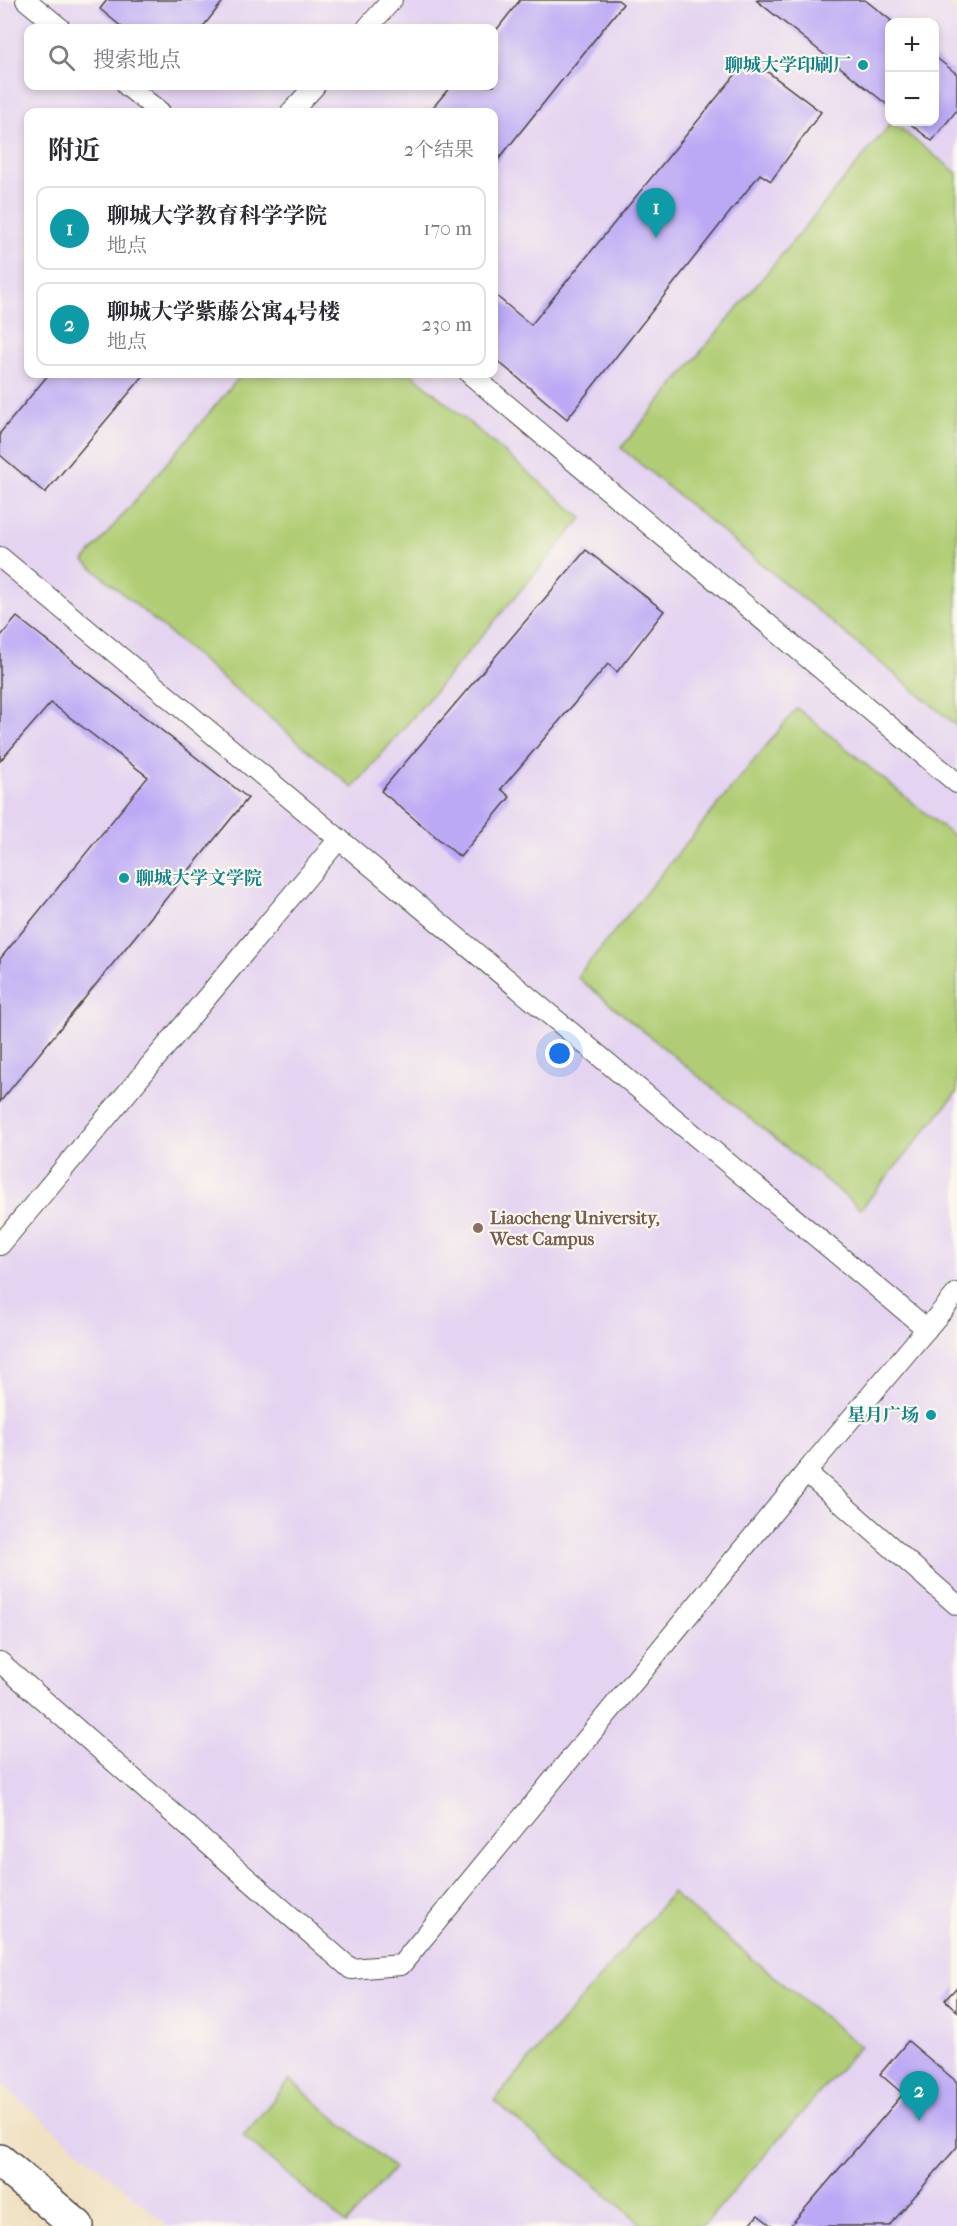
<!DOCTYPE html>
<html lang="zh">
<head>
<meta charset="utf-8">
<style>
	:root { --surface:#fff; --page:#f2f2f3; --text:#2b2b33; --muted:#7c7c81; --line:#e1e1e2; --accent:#b45309 }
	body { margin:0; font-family:"IM FELL French Canon","Noto Serif SC",serif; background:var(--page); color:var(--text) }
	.controls { position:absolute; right:18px; top:18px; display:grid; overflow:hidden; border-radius:12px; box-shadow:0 3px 9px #0003 }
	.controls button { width:54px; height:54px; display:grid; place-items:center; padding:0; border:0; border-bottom:2px solid var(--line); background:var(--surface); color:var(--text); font:30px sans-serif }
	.you { position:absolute; left:560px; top:1054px; width:21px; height:21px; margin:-15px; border:4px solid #fff; border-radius:50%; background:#1a73e8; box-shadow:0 0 0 9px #1a73e833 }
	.badge { display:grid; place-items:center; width:39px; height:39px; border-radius:50%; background:var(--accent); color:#fff; font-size:20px; font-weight:700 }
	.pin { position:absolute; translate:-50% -50px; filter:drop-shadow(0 2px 3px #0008) }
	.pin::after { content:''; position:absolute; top:32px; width:21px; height:18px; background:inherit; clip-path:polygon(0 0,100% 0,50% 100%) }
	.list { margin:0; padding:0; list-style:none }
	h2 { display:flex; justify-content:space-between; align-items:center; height:78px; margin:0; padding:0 24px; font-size:26px }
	h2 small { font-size:20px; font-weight:400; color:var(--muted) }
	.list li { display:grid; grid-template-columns:39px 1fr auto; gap:18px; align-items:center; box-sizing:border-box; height:84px; margin:0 12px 12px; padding:0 12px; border:2px solid var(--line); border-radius:12px }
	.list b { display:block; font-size:22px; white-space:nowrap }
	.list p { margin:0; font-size:20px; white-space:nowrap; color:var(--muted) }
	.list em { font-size:20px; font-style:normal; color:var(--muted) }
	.icon { flex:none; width:33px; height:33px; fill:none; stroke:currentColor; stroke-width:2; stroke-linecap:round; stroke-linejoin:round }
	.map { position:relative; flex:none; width:957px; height:2226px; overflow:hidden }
	.search { position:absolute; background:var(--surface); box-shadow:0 3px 9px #0003; left:24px; top:24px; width:474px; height:66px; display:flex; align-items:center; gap:15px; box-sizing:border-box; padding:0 21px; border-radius:12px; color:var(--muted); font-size:22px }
	.panel { position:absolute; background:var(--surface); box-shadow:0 3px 9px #0003; left:24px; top:108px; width:474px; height:270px; border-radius:12px }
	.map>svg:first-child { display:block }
	.built { fill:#e4d3f1; fill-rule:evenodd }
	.grass { fill:#b0cd74; stroke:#6e7c50; stroke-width:1.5 }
	.building { fill:#bca9f5 }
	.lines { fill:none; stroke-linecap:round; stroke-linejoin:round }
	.service-casing { stroke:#494642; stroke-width:22 }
	.tertiary-casing { stroke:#494642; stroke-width:36 }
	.service { stroke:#fff; stroke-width:20 }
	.tertiary { stroke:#fff; stroke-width:33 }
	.culture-dot { fill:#0f9aa8; stroke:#fbf7ec; stroke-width:2 }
	.education-dot { fill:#8d6e63; stroke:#fbf7ec; stroke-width:2 }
	.labels { text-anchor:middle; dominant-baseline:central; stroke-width:4.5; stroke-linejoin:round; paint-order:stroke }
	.culture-label { font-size:18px; font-weight:bold; fill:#0d838f; stroke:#fbf7ec; text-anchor:end }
	.education-label { font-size:18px; font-weight:bold; fill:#785e54; stroke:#fbf7ec; text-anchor:start }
</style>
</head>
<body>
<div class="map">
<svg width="957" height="2226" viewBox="0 0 957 2226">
	<rect width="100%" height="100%" fill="#fbf7ec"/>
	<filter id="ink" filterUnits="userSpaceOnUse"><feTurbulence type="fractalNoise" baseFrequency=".0167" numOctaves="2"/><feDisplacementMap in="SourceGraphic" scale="12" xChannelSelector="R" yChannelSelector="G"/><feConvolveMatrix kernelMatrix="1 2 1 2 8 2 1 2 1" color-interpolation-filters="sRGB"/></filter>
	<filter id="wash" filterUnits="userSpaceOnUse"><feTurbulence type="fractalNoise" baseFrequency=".008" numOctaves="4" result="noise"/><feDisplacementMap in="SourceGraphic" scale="24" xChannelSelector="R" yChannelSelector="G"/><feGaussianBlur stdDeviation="1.35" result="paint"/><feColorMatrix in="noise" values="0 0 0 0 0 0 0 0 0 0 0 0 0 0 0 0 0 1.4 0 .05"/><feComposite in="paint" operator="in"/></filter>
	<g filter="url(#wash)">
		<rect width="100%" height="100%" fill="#f0e1c2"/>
		<!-- built -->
		<path class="built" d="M0,0H942L957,12V2226H168L0,2083ZM890,22H934V122H890ZM28,28H494V86H28ZM28,112H494V374H28Z"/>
		<!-- grass -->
		<g class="grass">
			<polygon points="892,122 957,173 957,726 621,448"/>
			<polygon points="242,374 412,374 582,518 353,788 84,561"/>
			<polygon points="797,708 957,839 957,1092 861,1209 577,977"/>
			<polygon points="672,1893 860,2046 703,2226 644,2226 494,2101"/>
			<polygon points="290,2080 394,2168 346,2224 243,2136"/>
		</g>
		<g id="blocks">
			<!-- building -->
			<g class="building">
				<polygon points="107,0 224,0 202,28 123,28 100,9"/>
				<polygon points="520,0 618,0 623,4 494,165 494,112 429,112 451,86 494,86 494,33"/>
				<polygon points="756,0 865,0 893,22 890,22 890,107"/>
				<polygon points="934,56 957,74 957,110 932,141 908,122 934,122"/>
				<polygon points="749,58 821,112 771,181 760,174 567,419 494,358 494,294 531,325"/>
				<polygon points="49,374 145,374 45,493 0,455 0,433"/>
				<polygon points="586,550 664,611 617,672 608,664 501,789 510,797 460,857 381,791"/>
				<polygon points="17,617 248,798 0,1102 0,959 148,777 51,703 0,761 0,637"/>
				<polygon points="957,1987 957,2011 945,2000"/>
				<polygon points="908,2041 957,2082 957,2147 889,2226 790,2226 903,2094 880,2074"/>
				<polygon points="758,2215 772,2226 748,2226"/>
			</g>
		</g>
	</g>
	<g filter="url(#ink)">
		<use href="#blocks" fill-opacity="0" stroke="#494642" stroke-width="1.5"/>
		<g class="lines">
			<!-- service casing -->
			<g class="service-casing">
				<g id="service">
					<polyline points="26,0 60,28"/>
					<polyline points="367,28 392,0"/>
					<polyline points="127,86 160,112"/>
					<polyline points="291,112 315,86"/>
					<polyline points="470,374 957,783"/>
					<polyline points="0,557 339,839 0,1245"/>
					<polyline points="339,839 927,1329"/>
					<polyline points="957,1293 806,1472 957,1605"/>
					<polyline points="0,1662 351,1969 401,1965 806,1472"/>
				</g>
			</g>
			<!-- tertiary casing -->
			<g class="tertiary-casing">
				<polyline id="tertiary" points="0,2161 77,2226"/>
			</g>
			<!-- service -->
			<use href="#service" class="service"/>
			<!-- tertiary -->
			<use href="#tertiary" class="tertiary"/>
		</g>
	</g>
	<!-- markers -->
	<g class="culture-dot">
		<circle cx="863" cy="65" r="6"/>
		<circle cx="124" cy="878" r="6"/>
		<circle cx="931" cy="1415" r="6"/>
	</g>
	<circle class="education-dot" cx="478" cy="1228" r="6"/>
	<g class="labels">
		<!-- culture labels -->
		<g class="culture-label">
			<text x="851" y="65">聊城大学印刷厂</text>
			<text x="136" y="878" text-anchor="start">聊城大学文学院</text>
			<text x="919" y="1415">星月广场</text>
		</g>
		<!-- education labels -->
		<g class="education-label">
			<text x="490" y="1218">Liaocheng University,<tspan x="490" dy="21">West Campus</tspan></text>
		</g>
	</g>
</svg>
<div class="controls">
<button>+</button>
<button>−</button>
</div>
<div class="you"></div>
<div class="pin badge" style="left:656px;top:238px;background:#0f9aa8">1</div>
<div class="pin badge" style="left:919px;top:2121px;background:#0f9aa8">2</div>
<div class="search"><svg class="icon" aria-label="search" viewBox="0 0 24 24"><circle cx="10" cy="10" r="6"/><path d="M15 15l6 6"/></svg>搜索地点</div>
<section class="panel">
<h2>附近<small>2个结果</small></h2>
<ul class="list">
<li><span class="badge" style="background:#0f9aa8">1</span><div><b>聊城大学教育科学学院</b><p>地点</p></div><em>170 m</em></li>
<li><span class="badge" style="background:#0f9aa8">2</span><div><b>聊城大学紫藤公寓4号楼</b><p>地点</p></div><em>230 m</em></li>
</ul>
</section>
</div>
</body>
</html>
